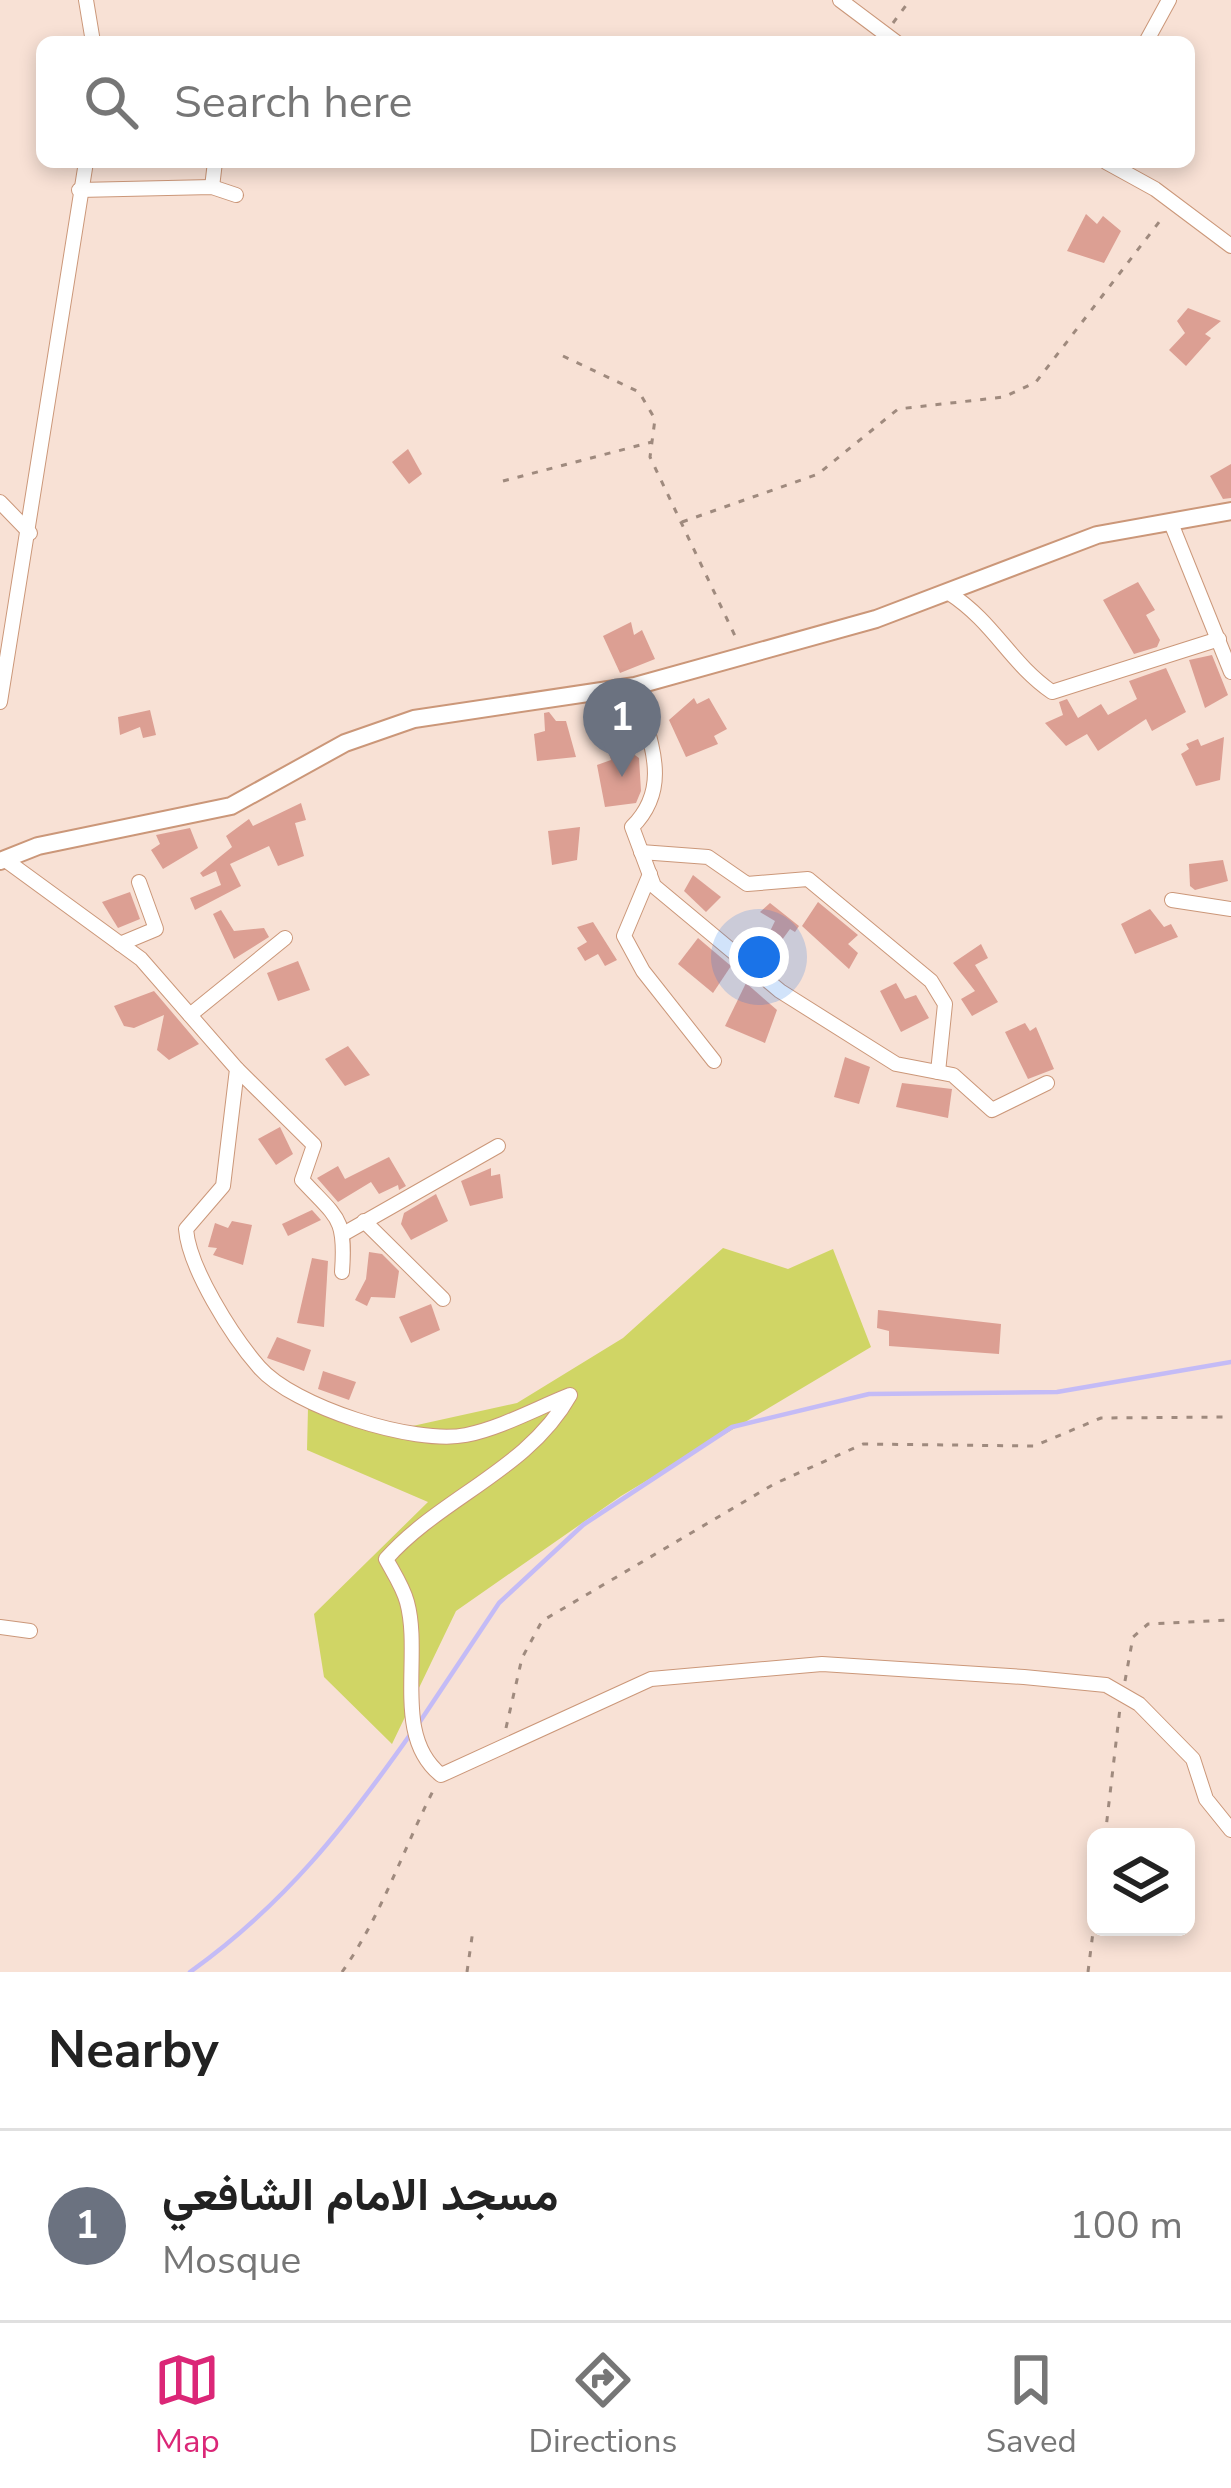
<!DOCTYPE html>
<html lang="en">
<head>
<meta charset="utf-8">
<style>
	:root { --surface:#fff; --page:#f6f6f6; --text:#222; --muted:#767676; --line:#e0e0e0; --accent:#db2777 }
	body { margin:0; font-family:"Nunito Sans",Vazirmatn,sans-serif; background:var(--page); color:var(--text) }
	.controls { position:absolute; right:36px; bottom:36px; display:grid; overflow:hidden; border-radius:18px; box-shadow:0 6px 18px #0003 }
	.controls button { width:108px; height:108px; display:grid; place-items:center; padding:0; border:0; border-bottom:3px solid var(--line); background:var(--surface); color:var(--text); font:60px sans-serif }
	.you { position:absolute; left:759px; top:957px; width:42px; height:42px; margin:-30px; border:9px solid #fff; border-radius:50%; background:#1a73e8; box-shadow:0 0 0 18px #1a73e833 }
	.badge { display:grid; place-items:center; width:78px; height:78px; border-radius:50%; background:var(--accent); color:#fff; font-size:39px; font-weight:700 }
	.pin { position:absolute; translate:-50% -99px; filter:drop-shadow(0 3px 6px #0008) }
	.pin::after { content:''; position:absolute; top:63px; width:42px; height:36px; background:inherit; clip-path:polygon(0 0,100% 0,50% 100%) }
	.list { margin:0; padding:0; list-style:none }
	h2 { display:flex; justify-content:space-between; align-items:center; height:156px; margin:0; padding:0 48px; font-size:51px }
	h2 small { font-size:39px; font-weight:400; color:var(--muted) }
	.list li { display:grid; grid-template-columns:78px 1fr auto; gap:36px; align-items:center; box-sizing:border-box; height:192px; padding:0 48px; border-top:3px solid var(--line) }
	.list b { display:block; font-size:45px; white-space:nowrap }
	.list p { margin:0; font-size:39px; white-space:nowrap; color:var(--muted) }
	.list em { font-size:39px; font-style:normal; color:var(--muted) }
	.icon { flex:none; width:66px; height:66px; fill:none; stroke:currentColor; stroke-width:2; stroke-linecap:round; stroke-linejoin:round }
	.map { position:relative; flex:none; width:1231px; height:1972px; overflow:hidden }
	.search { position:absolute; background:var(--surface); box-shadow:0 6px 18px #0003; left:36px; right:36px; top:36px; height:132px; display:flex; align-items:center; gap:30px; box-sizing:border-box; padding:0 42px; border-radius:18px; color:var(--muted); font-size:45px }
	.sheet { height:348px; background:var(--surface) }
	nav { display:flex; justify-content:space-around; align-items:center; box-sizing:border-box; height:168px; border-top:3px solid var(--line); background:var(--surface); font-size:33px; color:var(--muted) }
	nav a { display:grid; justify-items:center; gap:6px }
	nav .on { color:var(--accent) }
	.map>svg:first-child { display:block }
	.green { fill:#d0d565 }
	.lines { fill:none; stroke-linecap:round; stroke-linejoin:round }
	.stream { stroke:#c4bbf6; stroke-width:4.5 }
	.building { fill:#dc9f93 }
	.minor-casing { stroke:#cb9779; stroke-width:16 }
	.tertiary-casing { stroke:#cb9779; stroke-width:20 }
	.path { stroke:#9f8a7e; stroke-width:3; stroke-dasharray:6 9; stroke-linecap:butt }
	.minor { stroke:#fff; stroke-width:14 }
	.tertiary { stroke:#fff; stroke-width:16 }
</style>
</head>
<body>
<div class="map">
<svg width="1231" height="1972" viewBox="0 0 1231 1972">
	<rect width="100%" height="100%" fill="#f8e1d5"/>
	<!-- green -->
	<polygon class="green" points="723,1248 788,1269 833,1249 871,1347 621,1496 456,1611 392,1744 324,1677 314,1614 428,1502 307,1450 308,1408 408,1427 517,1403 623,1338"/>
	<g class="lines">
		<!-- stream -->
		<g class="stream">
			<polyline points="419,1723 499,1603 583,1525 732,1427 869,1394 1057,1392 1231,1362"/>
			<path d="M190,1972C285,1904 345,1827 412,1732"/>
		</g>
	</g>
	<!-- building -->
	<g class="building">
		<polygon points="1086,214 1097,224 1103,216 1121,231 1104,263 1067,251"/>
		<polygon points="1188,308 1221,321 1205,334 1211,338 1186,366 1169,350 1185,333 1177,321"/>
		<polygon points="408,449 422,474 409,484 392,462"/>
		<polygon points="1231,464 1231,498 1223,499 1210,476"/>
		<polygon points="1138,582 1155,610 1146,615 1160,640 1157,647 1134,654 1103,600"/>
		<polygon points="631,622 634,635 642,630 655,659 620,673 603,636"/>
		<polygon points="1212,655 1228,695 1205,708 1189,660"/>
		<polygon points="1166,668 1186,712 1152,731 1146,719 1098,751 1087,734 1066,746 1045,723 1063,715 1059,702 1067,699 1078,718 1101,704 1108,715 1137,699 1129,681"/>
		<polygon points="694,698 697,704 709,698 727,729 714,736 718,744 686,757 669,720"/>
		<polygon points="150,710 156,735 143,738 140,727 120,735 118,717"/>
		<polygon points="549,712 556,721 566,721 576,757 537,761 534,734 545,731 544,713"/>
		<polygon points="1224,737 1220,780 1196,786 1181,754 1189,749 1186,744 1198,739 1201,746"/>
		<polygon points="618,743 639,758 641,791 636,803 605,807 597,765 611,760 608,750"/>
		<polygon points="301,803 306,820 295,823 304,856 278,866 269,846 230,864 241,886 195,910 190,898 221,885 216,871 203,877 200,873 232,847 226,836 249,819 253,826"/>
		<polygon points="580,827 577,860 552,865 548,831"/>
		<polygon points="190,828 198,848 163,869 151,850 160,844 156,835"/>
		<polygon points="1223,860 1228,881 1195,890 1190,886 1189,864"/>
		<polygon points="693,875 721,897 706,912 684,891"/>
		<polygon points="130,892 140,919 118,928 102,902"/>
		<polygon points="818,902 858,935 848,944 858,953 849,969 802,926"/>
		<polygon points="770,903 799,926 795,932 790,929 765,963 757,958 775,921 760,912"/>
		<polygon points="1150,909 1164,927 1171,924 1178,937 1135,954 1121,924"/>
		<polygon points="221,910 234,931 264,928 269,937 234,959 213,914"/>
		<polygon points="593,922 617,960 605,966 598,954 585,961 577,948 587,942 577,927"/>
		<polygon points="698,938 731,966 713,993 678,964"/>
		<polygon points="981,944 988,958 975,965 998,1002 972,1016 961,999 975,991 953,963"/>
		<polygon points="298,961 310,990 278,1001 267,973"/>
		<polygon points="746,983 777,1010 765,1043 725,1026"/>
		<polygon points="896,983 905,999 916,995 929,1018 901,1032 880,991"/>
		<polygon points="154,991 199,1044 169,1060 157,1050 164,1015 134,1028 124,1026 114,1006"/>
		<polygon points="1025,1023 1030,1031 1036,1027 1054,1069 1028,1079 1005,1032"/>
		<polygon points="348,1046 370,1075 345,1086 325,1059"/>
		<polygon points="845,1057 870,1067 859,1104 834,1097"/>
		<polygon points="902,1083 952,1089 948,1118 896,1107"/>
		<polygon points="280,1127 293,1154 276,1165 258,1139"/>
		<polygon points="389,1157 406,1186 399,1190 398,1185 379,1194 371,1182 338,1202 317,1178 338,1166 345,1179"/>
		<polygon points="491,1168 491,1176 500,1174 503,1198 470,1206 461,1181"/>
		<polygon points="436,1194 448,1221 411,1240 401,1224 404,1213"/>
		<polygon points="312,1210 321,1220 288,1236 282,1224"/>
		<polygon points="232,1221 252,1225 243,1265 213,1255 217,1248 208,1247 215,1223 228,1228"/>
		<polygon points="369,1252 382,1254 399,1271 395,1298 371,1297 367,1306 355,1300 366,1279"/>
		<polygon points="312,1258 328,1261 324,1327 297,1323"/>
		<polygon points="431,1304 440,1330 411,1343 399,1317"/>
		<polygon points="878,1310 1001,1324 999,1354 889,1346 889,1331 877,1328"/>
		<polygon points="277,1337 311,1350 304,1371 267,1358"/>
		<polygon points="323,1371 356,1382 349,1400 318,1389"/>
	</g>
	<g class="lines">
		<!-- minor casing -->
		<g class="minor-casing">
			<g id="minor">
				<polyline points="86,0 93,42"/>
				<polyline points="840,0 896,42"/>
				<polyline points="1146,42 1169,0"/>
				<polyline points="1106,162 1155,189 1231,246"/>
				<polyline points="212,187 215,162"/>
				<polyline points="79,190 212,187 236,195"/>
				<polyline points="0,502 30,533"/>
				<polyline points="1171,523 1231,672"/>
				<path d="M949,593C995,623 1009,662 1052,692L1219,639"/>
				<path d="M635,686C648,739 674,785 632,827L654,886L780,991L896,1064L953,1075L992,1110L1047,1083"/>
				<polyline points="0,702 86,162"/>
				<polyline points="641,852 708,857 747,884 808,879 931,981 945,1004 938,1072"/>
				<path d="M4,859L141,959L237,1069L223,1186L186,1229C189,1268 232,1336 259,1367C294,1407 414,1445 466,1435C501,1428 537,1408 570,1395C528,1470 441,1497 386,1559C393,1572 403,1587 407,1602C422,1657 392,1736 441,1775L651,1679L822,1664L1024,1677L1106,1685L1139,1704L1193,1759L1206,1799L1231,1830"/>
				<polyline points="650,874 624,936 643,971 714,1061"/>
				<polyline points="1172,900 1231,909"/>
				<polyline points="120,944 156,929 139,882"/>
				<polyline points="190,1015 285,938"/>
				<path d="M237,1069L314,1145L302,1180C338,1219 346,1217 342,1272"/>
				<polyline points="364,1221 443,1299"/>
				<polyline points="345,1233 498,1146"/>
				<polyline points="0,1627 30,1631"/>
			</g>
		</g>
		<!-- tertiary casing -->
		<g class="tertiary-casing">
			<polyline id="tertiary" points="0,861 38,846 231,806 345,743 414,719 635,686 876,619 1097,535 1231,511"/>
		</g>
		<!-- path -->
		<g class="path">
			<polyline points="893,23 910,0"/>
			<polyline points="563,356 639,392 655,419 650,457 736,638"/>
			<polyline points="503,481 652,442"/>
			<polyline points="682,522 818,474 898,409 1004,397 1036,382 1163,217"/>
			<polyline points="1125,1681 1133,1637 1148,1624 1231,1620"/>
			<polyline points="506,1728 522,1658 542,1621 774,1484 863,1444 1034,1446 1101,1418 1231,1417"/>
			<polyline points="1105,1837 1120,1708"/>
			<path d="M342,1972C382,1915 403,1849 435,1787"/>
			<polyline points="467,1972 473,1930"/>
			<polyline points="1088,1972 1096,1908"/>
		</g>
		<!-- minor -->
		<use href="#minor" class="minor"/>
		<!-- tertiary -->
		<use href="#tertiary" class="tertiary"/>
	</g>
</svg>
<div class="controls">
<button><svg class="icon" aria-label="layers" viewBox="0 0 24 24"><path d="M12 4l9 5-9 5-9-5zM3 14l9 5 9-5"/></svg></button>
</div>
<div class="you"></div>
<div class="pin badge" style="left:622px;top:777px;background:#6b7280">1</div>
<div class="search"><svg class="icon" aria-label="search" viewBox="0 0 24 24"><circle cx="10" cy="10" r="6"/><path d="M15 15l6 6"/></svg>Search here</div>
</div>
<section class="sheet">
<h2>Nearby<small></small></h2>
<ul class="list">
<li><span class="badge" style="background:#6b7280">1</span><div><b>مسجد الامام الشافعي</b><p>Mosque</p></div><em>100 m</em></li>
</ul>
</section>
<nav>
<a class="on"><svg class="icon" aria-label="map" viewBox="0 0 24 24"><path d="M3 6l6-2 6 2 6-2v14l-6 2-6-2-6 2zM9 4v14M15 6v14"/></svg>Map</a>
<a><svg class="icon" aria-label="directions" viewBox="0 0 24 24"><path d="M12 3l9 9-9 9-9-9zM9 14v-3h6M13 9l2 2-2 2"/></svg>Directions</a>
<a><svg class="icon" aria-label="saved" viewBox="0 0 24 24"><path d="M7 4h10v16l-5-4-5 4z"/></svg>Saved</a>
</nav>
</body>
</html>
